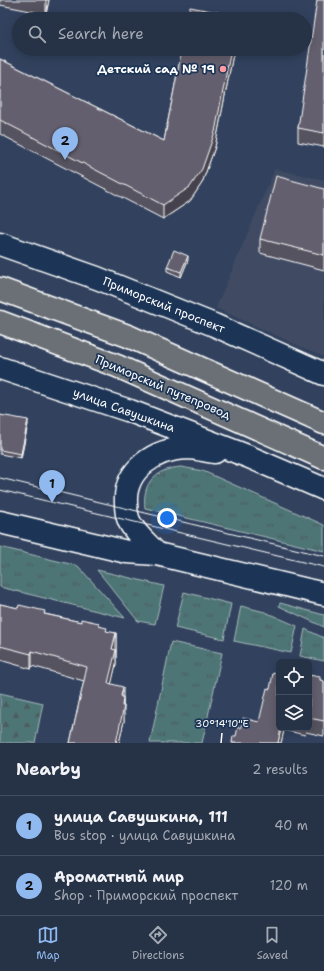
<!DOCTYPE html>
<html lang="en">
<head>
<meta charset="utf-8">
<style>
	:root { --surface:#263246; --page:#323e51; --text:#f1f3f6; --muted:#a4aab3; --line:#424d5f; --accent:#90b9f0 }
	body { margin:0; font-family:"Shantell Sans",sans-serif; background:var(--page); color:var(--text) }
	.controls { position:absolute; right:12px; bottom:12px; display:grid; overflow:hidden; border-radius:6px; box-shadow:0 2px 10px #0003 }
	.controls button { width:36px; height:36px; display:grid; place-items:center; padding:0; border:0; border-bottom:1px solid var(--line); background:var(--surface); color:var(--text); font:20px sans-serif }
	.you { position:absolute; left:167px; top:518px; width:14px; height:14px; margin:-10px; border:3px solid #fff; border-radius:50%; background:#1a73e8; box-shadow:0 0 0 6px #1a73e833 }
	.badge { display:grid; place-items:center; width:26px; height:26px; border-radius:50%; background:var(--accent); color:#111; font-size:13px; font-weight:700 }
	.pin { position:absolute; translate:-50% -33px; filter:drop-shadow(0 1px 2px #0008) }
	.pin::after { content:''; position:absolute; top:21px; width:14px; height:12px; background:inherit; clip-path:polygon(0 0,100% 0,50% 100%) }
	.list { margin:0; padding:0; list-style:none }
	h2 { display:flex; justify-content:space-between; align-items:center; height:52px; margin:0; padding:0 16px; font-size:17px }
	h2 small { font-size:13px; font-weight:400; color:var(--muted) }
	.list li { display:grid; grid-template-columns:26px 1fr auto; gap:12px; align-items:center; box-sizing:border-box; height:60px; padding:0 16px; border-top:1px solid var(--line) }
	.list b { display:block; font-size:15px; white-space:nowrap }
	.list p { margin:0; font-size:13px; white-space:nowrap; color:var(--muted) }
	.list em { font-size:13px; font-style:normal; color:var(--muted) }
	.icon { flex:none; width:22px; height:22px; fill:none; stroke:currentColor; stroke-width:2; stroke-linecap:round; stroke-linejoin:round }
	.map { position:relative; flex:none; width:324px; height:743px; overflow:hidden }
	.search { position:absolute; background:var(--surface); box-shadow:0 2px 10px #0003; left:12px; right:12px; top:12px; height:44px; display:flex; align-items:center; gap:10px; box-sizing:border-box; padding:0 14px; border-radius:22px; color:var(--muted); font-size:15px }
	.sheet { height:172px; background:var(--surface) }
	nav { display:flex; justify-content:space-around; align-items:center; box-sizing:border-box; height:56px; border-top:1px solid var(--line); background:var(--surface); font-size:11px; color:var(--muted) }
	nav a { display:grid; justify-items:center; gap:2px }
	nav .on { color:var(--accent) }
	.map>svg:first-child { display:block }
	.built { fill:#414b63 }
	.grass { fill:url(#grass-tufts); stroke:#a6baba }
	.forest { fill:url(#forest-firs); stroke:#a6baba }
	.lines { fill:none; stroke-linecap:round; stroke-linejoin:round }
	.secondary-casing { stroke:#fff; stroke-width:25 }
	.primary-casing { stroke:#fff; stroke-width:25 }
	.secondary { stroke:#1d3557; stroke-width:22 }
	.primary { stroke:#6a7074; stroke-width:22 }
	.tram { stroke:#fff; stroke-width:1 }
	.wall { fill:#55525f; stroke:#fff }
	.shaded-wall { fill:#45424d; stroke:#fff }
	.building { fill:#635f6e; stroke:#fff }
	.ticks { fill:none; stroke:#fff; stroke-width:1.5 }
	.poi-dot { fill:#ff9aa2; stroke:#1d3557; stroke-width:1.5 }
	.labels { text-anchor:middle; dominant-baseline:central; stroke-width:3.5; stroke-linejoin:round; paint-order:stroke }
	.poi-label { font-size:12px; font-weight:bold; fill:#fff; stroke:#1d3557; text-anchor:end }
	.street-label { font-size:12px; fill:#fff; stroke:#1d3557 }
	.ticks-label { font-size:10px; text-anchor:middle; fill:#fff; stroke:#1d3557; stroke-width:3.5; stroke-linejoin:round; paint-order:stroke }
</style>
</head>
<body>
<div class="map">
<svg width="324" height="743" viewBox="0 0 324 743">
	<defs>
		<pattern id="grass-tufts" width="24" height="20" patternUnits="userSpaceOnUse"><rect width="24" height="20" fill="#4e7476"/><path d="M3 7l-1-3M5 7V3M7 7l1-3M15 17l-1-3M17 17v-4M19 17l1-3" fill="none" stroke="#4d5c5d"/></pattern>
		<pattern id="forest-firs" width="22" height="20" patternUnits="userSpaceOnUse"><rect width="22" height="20" fill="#4e7476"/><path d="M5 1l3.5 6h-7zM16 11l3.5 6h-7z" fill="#4d5c5d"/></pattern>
	</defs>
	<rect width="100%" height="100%" fill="#32425e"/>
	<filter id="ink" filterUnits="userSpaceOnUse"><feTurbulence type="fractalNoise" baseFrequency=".025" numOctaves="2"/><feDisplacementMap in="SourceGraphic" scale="8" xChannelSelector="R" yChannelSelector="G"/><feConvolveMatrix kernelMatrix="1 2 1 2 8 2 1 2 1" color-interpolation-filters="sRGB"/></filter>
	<g filter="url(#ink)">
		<!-- built -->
		<polygon class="built" points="275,169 324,180 324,357 216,308"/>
		<!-- grass -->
		<g class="grass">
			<path d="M181,467L203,471L324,525V551L145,508C142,483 155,469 181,467Z"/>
			<polygon points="0,547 78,566 125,618 0,587"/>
			<polygon points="97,570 164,586 155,624 138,621"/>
			<polygon points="184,592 231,604 224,639 175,628"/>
			<polygon points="280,603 324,615 324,627 279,606"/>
			<polygon points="241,606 265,612 297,626 291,653 234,641"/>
			<polygon points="305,629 324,638 324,661 300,656"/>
			<polygon points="171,642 222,653 202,743 150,743"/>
		</g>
		<!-- forest -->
		<polygon class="forest" points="0,693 43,703 35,743 0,743"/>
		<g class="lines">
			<!-- secondary casing -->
			<g class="secondary-casing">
				<g id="secondary">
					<polyline points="0,244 97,278 214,325 324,374"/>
					<polyline points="0,368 130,411 247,456 324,489"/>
					<polyline points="0,522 127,552 157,554 324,594"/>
					<path d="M157,554C148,544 135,534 129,521C127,516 126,509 126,503C124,469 156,449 187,448C196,448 206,451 215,452"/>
				</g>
			</g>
			<!-- primary casing -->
			<g class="primary-casing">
				<g id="primary">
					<polyline points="0,289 128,336 324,423"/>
					<polyline points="0,322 117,366 324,458"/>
				</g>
			</g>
			<!-- secondary -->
			<use href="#secondary" class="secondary"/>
			<!-- primary -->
			<use href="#primary" class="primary"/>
			<!-- tram -->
			<g class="tram">
				<polyline points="0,478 324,556"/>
				<polyline points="0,490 324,567"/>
			</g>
		</g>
		<!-- wall -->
		<g class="wall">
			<polygon points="0,0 49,0 46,14 0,5"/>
			<polygon points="324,0 324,147 298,142 298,128"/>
			<polygon points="182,49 234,49 215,147 202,183 190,201 163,219 0,134 0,59 164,141"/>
			<polygon points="324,189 324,270 260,253 260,239"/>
			<polygon points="188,260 181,277 167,271 167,267"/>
			<polygon points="0,415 28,424 21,458 0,454"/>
			<polygon points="0,604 99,626 107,632 116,633 116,664 111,684 123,697 124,721 119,743 70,743 84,681 32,666 31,669 0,660"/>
			<polygon points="309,675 320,680 324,681 324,736 306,732 305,735 284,730 281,743 232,743 241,728 309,728"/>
		</g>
		<!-- shaded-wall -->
		<g class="shaded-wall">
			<polygon points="46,0 49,0 46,14"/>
			<polygon points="231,49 234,49 215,147 202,183 190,201 163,219 163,205"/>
			<polygon points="188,256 188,260 181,277 181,272"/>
			<polygon points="28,420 28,424 21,458 21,454"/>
			<polygon points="116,633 116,664 108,698 108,683 112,649"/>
			<polygon points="32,651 32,666 31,669 31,654"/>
			<polygon points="123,687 123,710 124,706 124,721 119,743 116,743 121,696"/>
			<polygon points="281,728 284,728 284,730 281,743 278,743"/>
		</g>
		<!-- building -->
		<g class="building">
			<polygon points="317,0 324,0 324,133 298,128"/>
			<polygon points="190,7 238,16 237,19 187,19"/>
			<polygon points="182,49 231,49 215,132 202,169 190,187 163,205 0,120 0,59 164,141"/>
			<polygon points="276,176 324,189 324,255 260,239"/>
			<polygon points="174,250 188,256 181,272 167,267"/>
			<polygon points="0,415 28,420 21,454 0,450"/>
			<polygon points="0,604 18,608 19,605 45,611 44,614 81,622 81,619 99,623 98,626 107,628 106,631 116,633 112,649 116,650 108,683 123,687 121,696 123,697 122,706 124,706 116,743 70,743 87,667 32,651 31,654 0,646"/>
			<polygon points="273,673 279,674 279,728 281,728 278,743 232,743 233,736 236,736 238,727 241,728 243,718 259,722 267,688 270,689"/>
			<polygon points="309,675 320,677 320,680 324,681 324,721 309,718"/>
		</g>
	</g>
	<!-- ticks -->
	<path class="ticks" d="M221,743L222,733"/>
	<!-- markers -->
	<circle class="poi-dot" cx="223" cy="69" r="4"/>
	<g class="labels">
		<!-- poi labels -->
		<g class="poi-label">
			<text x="215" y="69">Детский сад № 19</text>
		</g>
		<!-- street labels -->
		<g class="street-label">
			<text transform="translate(164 305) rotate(22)">Приморский проспект</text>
			<text transform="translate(163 387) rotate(23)">Приморский путепровод</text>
			<text transform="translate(124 410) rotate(20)">улица Савушкина</text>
		</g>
	</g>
	<g class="ticks-label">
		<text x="222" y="727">30°14'10"E</text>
	</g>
</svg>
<div class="controls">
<button><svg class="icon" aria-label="locate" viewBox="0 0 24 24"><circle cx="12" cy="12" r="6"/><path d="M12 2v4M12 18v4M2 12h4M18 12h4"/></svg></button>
<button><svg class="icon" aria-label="layers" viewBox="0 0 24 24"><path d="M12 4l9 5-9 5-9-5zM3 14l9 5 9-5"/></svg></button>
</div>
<div class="you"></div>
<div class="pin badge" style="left:52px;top:503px">1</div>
<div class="pin badge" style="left:65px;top:160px">2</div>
<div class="search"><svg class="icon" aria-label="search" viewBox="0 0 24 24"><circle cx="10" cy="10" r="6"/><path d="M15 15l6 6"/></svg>Search here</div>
</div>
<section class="sheet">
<h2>Nearby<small>2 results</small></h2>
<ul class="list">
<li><span class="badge">1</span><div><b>улица Савушкина, 111</b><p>Bus stop · улица Савушкина</p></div><em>40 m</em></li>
<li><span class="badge">2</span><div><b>Ароматный мир</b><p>Shop · Приморский проспект</p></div><em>120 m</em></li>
</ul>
</section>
<nav>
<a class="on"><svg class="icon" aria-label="map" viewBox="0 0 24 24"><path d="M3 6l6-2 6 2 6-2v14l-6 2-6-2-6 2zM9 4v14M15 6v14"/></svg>Map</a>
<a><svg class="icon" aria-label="directions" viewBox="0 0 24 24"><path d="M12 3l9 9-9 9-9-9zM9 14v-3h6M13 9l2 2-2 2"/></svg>Directions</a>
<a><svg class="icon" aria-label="saved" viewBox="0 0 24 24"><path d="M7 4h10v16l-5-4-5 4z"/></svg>Saved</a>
</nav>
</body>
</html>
